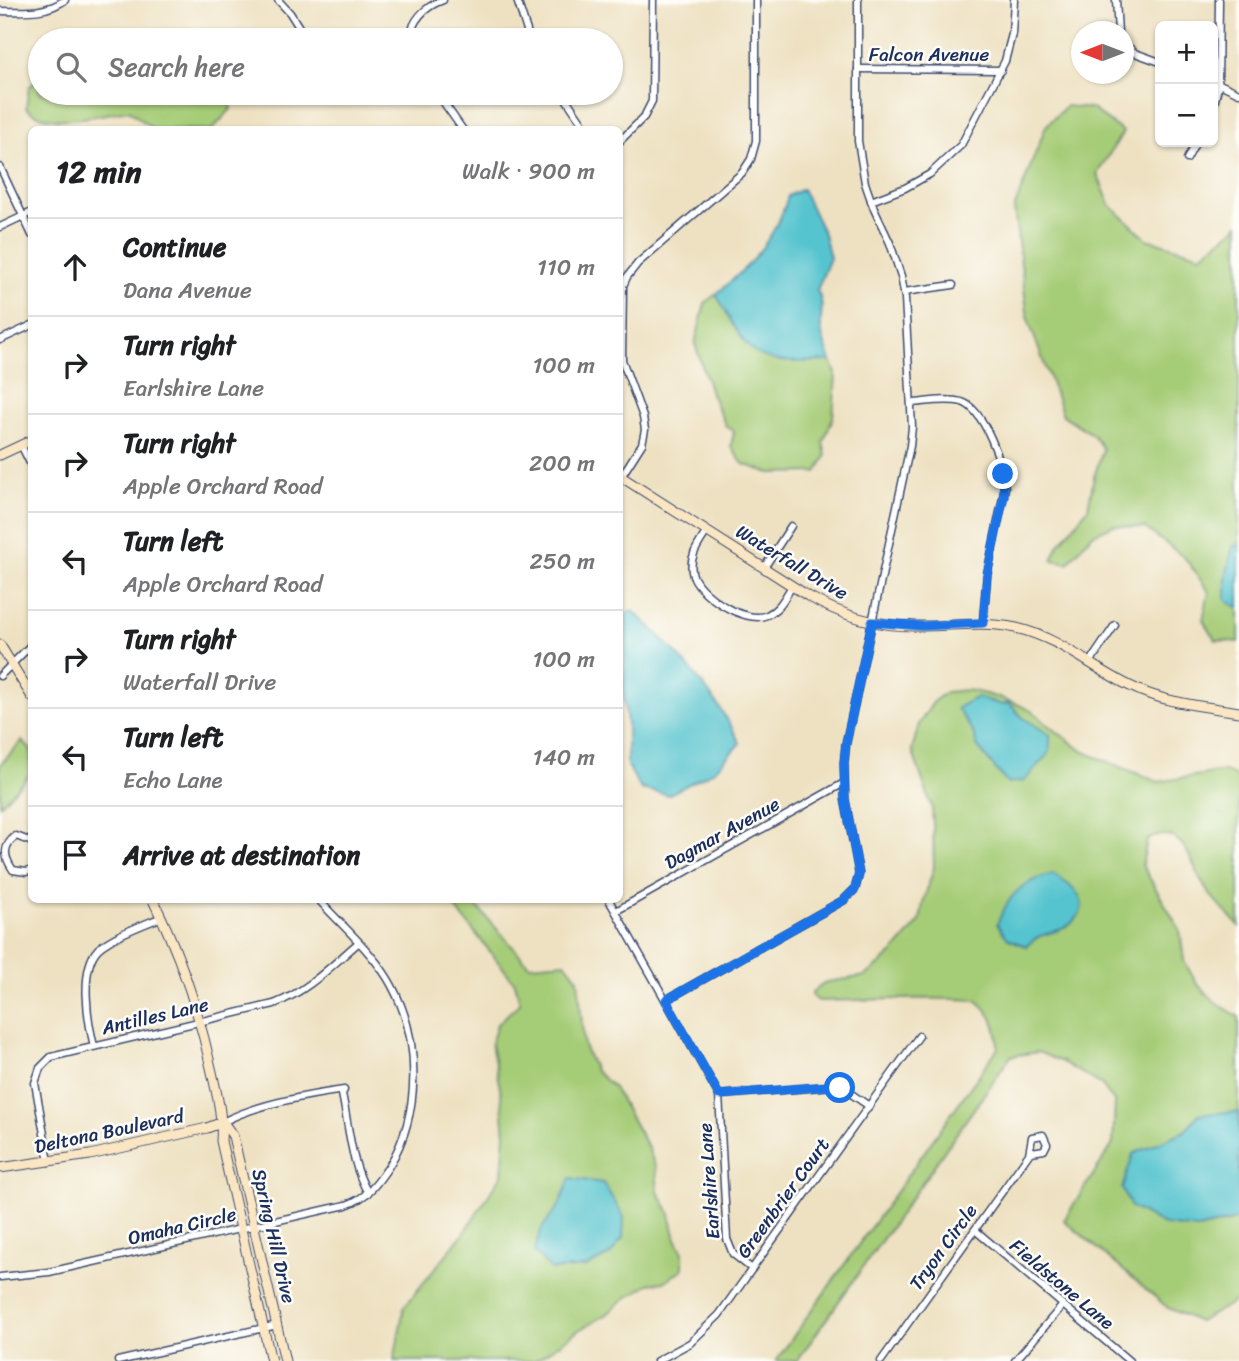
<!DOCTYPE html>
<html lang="en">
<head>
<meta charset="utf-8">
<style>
	:root { --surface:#fff; --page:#f2f2f2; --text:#202124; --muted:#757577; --line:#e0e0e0 }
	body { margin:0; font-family:Sriracha,sans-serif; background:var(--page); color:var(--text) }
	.controls { position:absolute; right:21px; top:21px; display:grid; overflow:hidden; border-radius:10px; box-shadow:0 2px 5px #0004 }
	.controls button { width:63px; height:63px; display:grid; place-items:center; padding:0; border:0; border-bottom:2px solid var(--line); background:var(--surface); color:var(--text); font:35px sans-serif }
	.compass { position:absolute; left:1071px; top:21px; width:63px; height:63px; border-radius:50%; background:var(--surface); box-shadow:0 2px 5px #0004; rotate:270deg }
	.stop { position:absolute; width:21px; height:21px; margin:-16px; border:5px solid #1a73e8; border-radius:50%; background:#fff }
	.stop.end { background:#1a73e8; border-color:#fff; box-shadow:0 2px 7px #0008 }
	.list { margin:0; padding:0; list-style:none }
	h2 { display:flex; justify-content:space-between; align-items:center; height:91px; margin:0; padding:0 28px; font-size:30px }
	h2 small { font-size:23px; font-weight:400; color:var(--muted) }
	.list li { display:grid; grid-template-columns:46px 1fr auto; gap:21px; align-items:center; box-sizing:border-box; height:98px; padding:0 28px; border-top:2px solid var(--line) }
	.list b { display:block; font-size:26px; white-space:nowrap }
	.list p { margin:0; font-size:23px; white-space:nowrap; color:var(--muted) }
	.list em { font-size:23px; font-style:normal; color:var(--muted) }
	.icon { flex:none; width:38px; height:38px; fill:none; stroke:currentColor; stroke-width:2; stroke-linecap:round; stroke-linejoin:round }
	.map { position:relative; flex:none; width:1239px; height:1361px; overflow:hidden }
	.search { position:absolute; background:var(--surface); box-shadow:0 2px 5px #0004; left:28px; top:28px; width:595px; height:77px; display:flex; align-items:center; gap:18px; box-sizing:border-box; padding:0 24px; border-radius:38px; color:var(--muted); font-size:26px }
	.panel { position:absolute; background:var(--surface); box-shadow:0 2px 5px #0004; left:28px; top:126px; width:595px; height:777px; border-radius:10px }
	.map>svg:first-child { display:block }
	.green { fill:#a5cc76; stroke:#607e6a; stroke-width:2; fill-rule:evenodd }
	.water { fill:#57c4cf; stroke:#397a96; stroke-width:2 }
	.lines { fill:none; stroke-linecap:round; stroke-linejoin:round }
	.street-casing { stroke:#3b4a6d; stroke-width:9 }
	.secondary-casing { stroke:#3b4a6d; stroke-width:11 }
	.street { stroke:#fff; stroke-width:6 }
	.secondary { stroke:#fbe6c4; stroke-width:9 }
	.route { stroke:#1a73e8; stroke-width:9 }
	.labels { text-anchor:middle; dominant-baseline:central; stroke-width:5; stroke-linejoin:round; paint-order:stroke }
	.street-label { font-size:19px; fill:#1b2f5e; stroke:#fdfcf7 }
</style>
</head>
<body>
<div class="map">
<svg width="1239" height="1361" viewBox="0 0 1239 1361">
	<rect width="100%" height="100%" fill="#fdfcf7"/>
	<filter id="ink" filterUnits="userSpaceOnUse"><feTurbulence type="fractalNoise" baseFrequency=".0143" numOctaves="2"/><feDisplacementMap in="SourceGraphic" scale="14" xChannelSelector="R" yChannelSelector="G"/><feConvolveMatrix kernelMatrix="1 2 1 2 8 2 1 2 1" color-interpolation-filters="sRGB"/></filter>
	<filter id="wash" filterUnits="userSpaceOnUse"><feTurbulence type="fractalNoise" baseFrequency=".00686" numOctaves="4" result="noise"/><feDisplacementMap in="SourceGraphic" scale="28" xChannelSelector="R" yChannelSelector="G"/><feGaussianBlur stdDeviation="1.57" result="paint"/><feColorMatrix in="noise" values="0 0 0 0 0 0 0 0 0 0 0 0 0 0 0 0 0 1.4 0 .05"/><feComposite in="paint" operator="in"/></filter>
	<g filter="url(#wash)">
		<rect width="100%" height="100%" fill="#eee1c1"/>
		<!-- green -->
		<g class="green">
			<path d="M40,78V93H231V109L212,130L153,129L129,110C98,114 53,130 26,108L29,87Z"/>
			<polygon points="1066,106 1092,109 1123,132 1097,174 1110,205 1147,239 1201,255 1237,227 1239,223 1239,545 1233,547 1226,577 1226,600 1239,608 1239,642 1216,640 1203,620 1209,592 1185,558 1145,528 1114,525 1091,535 1068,563 1052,560 1058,546 1088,508 1094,477 1103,449 1093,435 1063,415 1053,388 1028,319 1014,209 1046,126"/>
			<polygon points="716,294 739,332 782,361 831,361 836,373 833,418 823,442 826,456 817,472 770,473 743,464 731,447 734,431 726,426 712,396 695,344 705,303"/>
			<path d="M967,690C985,693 1035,706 1044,722L1084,752L1158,782L1225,771L1239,779V926C1229,915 1218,905 1209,893C1192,873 1187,818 1147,840L1142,865L1180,930L1184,961L1197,984L1214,1001L1239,1017V1112L1199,1114L1185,1131L1133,1154L1198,1229L1239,1219V1299L1199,1322L1168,1308L1064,1220L1113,1144L1115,1103L1102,1085L1062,1062L1038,1052L1011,1056L797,1361H776L998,1048C998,1027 993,1013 976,1000C924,997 873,1000 822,1001L816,1000L812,996V992L827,982L866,976L893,953L920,921L923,903L934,867L933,823L932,807L912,750L919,724L934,701L946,692ZM977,697L1002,705L1009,703L1022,717L1050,735L1007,783L977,746L973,732Z"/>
			<polygon points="22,741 31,750 31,773 0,805 0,765"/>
			<path d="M449,900H471L529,965L565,962L578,979L584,1046L595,1071L614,1088L649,1150L656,1169L658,1192L669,1211L676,1239L683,1252V1269L664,1282L649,1284L623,1300L606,1315L579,1330L534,1361H394L404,1307L463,1234L502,1175L505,1134L501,1093L491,1044L497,1024L520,1003L515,983ZM559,1206L610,1255L586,1267L551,1270L542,1228Z"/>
		</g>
		<!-- water -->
		<g class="water">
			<path d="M802,189L824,234L830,258L817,290C825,306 820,312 821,328C822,340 828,351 831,361C807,361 777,366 756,353C741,344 725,309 716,294C749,268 777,236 788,196Z"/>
			<polygon points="1239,545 1239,608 1226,600 1226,577 1233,546"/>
			<path d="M632,610C673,646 716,694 740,743L714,771L668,795L641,789L627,765V724L620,666V625L622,617Z"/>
			<polygon points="977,697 1002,705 1009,703 1022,717 1050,735 1050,752 1024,781 1007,783 977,746 973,732 957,708"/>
			<path d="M1053,874C1069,884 1094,900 1075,920C1072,923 1070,925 1066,927C1048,936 1045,930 1026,946L1008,939L997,924C1010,893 1021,882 1053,874Z"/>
			<polygon points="1239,1112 1239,1219 1198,1229 1164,1225 1131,1207 1122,1189 1133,1154 1185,1131 1199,1114"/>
			<polygon points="570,1178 603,1183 624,1217 623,1238 610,1255 586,1267 551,1270 534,1252 542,1228 559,1206"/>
		</g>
	</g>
	<g filter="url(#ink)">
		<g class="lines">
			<!-- street casing -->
			<g class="street-casing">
				<g id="street">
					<polyline points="278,0 290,13 307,40"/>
					<polyline points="517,0 530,40"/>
					<polyline points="1116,0 1118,32"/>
					<path d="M0,11C24,11 45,14 65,0"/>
					<path d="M409,40C412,21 424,7 443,0"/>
					<polyline points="1124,43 1135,53 1160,62"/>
					<polyline points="858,69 1001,70"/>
					<polyline points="1213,81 1239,93"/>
					<polyline points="437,93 463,130"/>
					<polyline points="562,93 587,130"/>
					<polyline points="1213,109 1218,87 1219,0"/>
					<polyline points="620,141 644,117 652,101 653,0"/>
					<polyline points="1187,159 1196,142"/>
					<polyline points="0,167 32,235"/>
					<polyline points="871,201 905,188 930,174 961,145 1005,61 1012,34 1014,0"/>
					<polyline points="0,227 32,212"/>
					<polyline points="904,292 953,285"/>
					<polyline points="0,340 32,325"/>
					<path d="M912,403C927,402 947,398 962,402C984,409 1004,466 1005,488L987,575L983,623"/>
					<polyline points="21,445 32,467"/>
					<polyline points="621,477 642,444 645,430 643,417 622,360 623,286 627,277 638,263 742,173 751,159 756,141 756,0"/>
					<path d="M707,531C699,544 689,556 692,572C696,594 746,625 767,615C780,609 785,597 792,586"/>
					<polyline points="764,568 791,526"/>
					<polyline points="1090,662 1115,625"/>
					<polyline points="0,676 32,644"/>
					<path d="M32,842L16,836C2,846 4,857 13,870L26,872L32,870"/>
					<polyline points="609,900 719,1095 727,1239 733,1254 752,1269"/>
					<polyline points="616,911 844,783"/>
					<polyline points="666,1000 844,900 855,889 859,874 845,799 844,763 846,743 910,446 912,427 905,298 901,276 890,243 874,209 865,183 858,141 858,0"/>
					<path d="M94,1046C88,1022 79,969 98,949C112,936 143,925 162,917"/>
					<polyline points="719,1095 833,1086 847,1091 869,1106"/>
					<path d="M223,1122C254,1105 309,1095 344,1090L342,1094C349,1126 351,1165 368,1193"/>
					<path d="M49,1162L35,1083L40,1068L51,1057L274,1004C308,991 331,966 358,943"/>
					<polyline points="975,1230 1129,1361"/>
					<path d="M0,1277L49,1272L346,1205C367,1198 377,1184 389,1166C421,1114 421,1040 392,986C376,955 342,926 319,900"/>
					<polyline points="118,1361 277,1325"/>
					<polyline points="657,1361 690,1343 719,1315 919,1036"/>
					<polyline points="881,1361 1029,1154 1032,1137 1043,1135 1047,1144 1044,1150 1031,1152"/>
					<polyline points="1015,1361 1063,1305"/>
				</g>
			</g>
			<!-- secondary casing -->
			<g class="secondary-casing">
				<g id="secondary">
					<polyline points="0,455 32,440"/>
					<path d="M620,476L808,596C842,616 880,627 920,626C953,626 983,621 1016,628C1060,638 1091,667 1130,686C1164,703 1201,706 1239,712"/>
					<polyline points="0,645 32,697"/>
					<path d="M153,900C180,954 199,1012 212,1072C217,1095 223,1117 221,1141L271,1361"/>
					<polyline points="223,1122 233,1136 285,1361"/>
					<polyline points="0,1168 90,1155 207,1128 223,1122"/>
				</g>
			</g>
			<!-- street -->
			<use href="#street" class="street"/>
			<!-- secondary -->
			<use href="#secondary" class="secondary"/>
		</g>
	</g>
	<g class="lines" filter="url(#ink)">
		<!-- route -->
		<polyline class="route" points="840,1088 828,1086 719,1095 666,1000 844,900 855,889 859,874 845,799 844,763 846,743 872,622 922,626 983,623 987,575 1004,496 1003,474"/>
	</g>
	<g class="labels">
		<!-- street labels -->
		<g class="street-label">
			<text x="929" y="54">Falcon Avenue</text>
			<text transform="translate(792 562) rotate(31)">Waterfall Drive</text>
			<text transform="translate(722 833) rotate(-29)">Dagmar Avenue</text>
			<text transform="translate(155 1016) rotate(-13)">Antilles Lane</text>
			<text transform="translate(109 1131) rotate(-12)">Deltona Boulevard</text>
			<text transform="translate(709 1181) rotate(-94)">Earlshire Lane</text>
			<text transform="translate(783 1198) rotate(-54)">Greenbrier Court</text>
			<text transform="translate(182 1226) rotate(-13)">Omaha Circle</text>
			<text transform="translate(274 1236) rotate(77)">Spring Hill Drive</text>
			<text transform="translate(943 1247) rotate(-54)">Tryon Circle</text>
			<text transform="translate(1062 1284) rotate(40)">Fieldstone Lane</text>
		</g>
	</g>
</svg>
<div class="controls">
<button>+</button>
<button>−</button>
</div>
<svg class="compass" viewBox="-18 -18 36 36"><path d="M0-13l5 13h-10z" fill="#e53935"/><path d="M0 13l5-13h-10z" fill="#757577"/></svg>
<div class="stop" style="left:840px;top:1088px"></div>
<div class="stop end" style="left:1003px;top:474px"></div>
<div class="search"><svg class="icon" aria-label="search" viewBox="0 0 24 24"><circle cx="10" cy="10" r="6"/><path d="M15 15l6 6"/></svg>Search here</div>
<section class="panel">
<h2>12 min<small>Walk · 900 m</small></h2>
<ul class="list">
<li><svg class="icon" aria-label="ahead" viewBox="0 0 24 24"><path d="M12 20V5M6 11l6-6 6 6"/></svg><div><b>Continue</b><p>Dana Avenue</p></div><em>110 m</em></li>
<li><svg class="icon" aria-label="right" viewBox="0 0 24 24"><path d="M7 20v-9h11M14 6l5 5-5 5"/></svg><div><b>Turn right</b><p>Earlshire Lane</p></div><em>100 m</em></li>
<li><svg class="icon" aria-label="right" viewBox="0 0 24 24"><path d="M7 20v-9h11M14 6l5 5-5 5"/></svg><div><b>Turn right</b><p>Apple Orchard Road</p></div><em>200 m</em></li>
<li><svg class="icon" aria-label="left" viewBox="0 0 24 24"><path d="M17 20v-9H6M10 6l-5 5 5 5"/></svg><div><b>Turn left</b><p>Apple Orchard Road</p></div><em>250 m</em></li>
<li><svg class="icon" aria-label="right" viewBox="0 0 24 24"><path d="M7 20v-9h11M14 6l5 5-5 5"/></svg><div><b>Turn right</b><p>Waterfall Drive</p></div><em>100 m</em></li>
<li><svg class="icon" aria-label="left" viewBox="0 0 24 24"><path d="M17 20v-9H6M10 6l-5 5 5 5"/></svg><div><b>Turn left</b><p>Echo Lane</p></div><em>140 m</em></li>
<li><svg class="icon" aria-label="arrive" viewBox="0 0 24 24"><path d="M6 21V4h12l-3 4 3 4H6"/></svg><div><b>Arrive at destination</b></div></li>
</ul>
</section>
</div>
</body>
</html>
